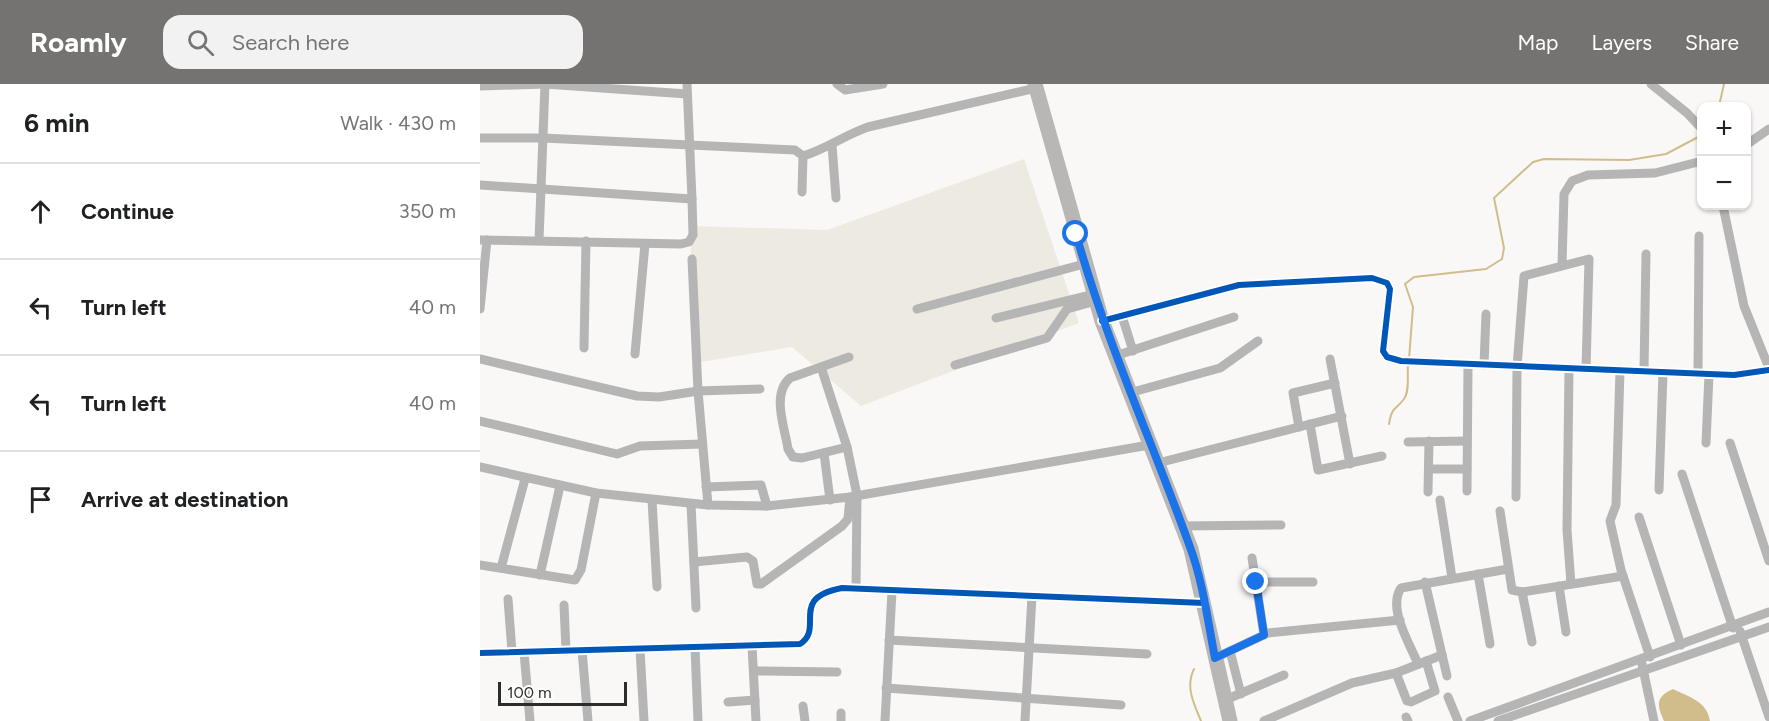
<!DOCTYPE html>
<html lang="en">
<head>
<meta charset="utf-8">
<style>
	:root { --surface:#fff; --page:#f2f2f2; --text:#202124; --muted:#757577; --line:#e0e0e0; --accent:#747371 }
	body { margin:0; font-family:Figtree,sans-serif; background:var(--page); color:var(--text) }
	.controls { position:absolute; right:18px; top:18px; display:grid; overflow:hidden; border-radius:12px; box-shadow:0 2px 4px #0004 }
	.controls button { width:54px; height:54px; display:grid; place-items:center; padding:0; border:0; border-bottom:2px solid var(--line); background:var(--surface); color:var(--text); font:30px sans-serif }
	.scale { position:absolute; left:18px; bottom:15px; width:129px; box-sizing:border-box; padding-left:6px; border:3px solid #2c2c2a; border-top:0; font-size:16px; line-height:21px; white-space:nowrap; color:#2c2c2a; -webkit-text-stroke:4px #fff; paint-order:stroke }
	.stop { position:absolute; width:18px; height:18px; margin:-14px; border:4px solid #1a73e8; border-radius:50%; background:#fff }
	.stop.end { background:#1a73e8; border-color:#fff; box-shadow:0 2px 6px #0008 }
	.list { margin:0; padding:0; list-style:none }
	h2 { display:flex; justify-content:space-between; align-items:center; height:78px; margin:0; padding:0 24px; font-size:26px }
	h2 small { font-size:20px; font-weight:400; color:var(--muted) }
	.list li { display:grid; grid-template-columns:39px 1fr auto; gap:18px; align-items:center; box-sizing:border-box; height:96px; padding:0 24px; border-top:2px solid var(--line) }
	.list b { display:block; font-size:22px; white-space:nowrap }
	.list em { font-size:20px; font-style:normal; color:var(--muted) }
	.icon { flex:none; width:33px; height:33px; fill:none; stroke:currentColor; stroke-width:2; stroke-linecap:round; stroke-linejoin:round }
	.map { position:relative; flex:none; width:1289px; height:637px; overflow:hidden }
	header { display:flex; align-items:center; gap:36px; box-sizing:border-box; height:84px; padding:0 30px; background:var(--accent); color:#fff }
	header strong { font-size:28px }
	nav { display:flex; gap:33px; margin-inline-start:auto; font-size:21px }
	.search { width:420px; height:54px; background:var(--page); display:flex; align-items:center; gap:15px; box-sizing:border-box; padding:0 21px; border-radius:18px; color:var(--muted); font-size:22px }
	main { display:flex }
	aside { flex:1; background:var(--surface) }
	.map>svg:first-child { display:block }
	.built { fill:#edeae2 }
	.water { fill:#d1bd8c }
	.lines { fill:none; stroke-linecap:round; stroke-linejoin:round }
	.stream { stroke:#d1bd8c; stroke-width:2 }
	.minor { stroke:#b5b5b5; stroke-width:9 }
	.primary { stroke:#b9b7b6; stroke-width:15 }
	.cycleway-casing { stroke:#fff; stroke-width:10 }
	.cycleway { stroke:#0057b8; stroke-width:6 }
	.route { stroke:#1a73e8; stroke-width:8 }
</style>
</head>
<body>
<header>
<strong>Roamly</strong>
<div class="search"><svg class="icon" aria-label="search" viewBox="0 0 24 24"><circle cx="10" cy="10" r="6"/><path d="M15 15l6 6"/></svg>Search here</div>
<nav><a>Map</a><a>Layers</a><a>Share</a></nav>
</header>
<main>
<aside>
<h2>6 min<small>Walk · 430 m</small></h2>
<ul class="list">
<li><svg class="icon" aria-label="ahead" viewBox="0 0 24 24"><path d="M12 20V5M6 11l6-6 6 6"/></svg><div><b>Continue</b></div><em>350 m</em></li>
<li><svg class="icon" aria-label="left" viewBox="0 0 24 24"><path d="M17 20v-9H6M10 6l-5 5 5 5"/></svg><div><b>Turn left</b></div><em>40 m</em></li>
<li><svg class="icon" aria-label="left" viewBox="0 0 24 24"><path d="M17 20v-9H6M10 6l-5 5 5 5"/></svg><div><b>Turn left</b></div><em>40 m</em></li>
<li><svg class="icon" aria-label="arrive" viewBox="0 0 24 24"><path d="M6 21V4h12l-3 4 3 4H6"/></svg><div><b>Arrive at destination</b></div></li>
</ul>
</aside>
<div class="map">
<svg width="1289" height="637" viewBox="0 0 1289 637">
	<rect width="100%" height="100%" fill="#faf8f6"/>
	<!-- built -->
	<polygon class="built" points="544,75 599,239 381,322 312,263 215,279 210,142 347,146"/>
	<!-- water -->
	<path class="water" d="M1193,605C1209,613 1227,617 1230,637H1184C1177,621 1175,613 1193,605Z"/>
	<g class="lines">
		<!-- stream -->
		<g class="stream">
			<polyline points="1239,22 1244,0"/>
			<polyline points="929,275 933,223 925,200 934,193 1006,185 1022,175 1024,164 1014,114 1053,78 1064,75 1149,76 1186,70 1222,51"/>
			<path d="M909,340C912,322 915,327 924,315C930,307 927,290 928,280"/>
			<path d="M714,585C705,603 714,620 721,637"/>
		</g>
		<!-- minor -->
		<g class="minor">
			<polyline points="357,0 365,6 403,0"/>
			<polyline points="1171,0 1207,29 1222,45"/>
			<polyline points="0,2 65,0 207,10"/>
			<polyline points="0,54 63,54 315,66 323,72 322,108"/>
			<polyline points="352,61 356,114"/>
			<polyline points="1266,61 1289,45"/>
			<path d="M323,72C346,65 365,51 388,43L556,4"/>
			<polyline points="0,101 212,115"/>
			<polyline points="1243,122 1264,222 1289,284"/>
			<polyline points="0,156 201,160 209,158 213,151 212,115 207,0"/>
			<polyline points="59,156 65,0"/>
			<polyline points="212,175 218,307 228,421"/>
			<polyline points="1082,181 1084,110 1092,97 1108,91 1175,89 1222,77"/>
			<polyline points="0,225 7,156"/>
			<polyline points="437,225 604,180"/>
			<polyline points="642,232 653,267"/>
			<polyline points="516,234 614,210"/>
			<polyline points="622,237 759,201 892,194 907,199 910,205 903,267 907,273 921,277 1229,290 1254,291 1289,286"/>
			<polyline points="104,264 106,157"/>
			<polyline points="155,270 165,160"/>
			<polyline points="635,272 754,233"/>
			<polyline points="0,275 157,312 179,313 218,307 280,305"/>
			<polyline points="850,275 870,380"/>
			<polyline points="475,281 567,254 587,225 616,217"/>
			<polyline points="1004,281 1006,230"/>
			<polyline points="341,283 367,363 377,411 376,505"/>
			<polyline points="1089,285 1087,446 1091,500"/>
			<polyline points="1140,286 1136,421 1130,437 1141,486 1170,573"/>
			<polyline points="1164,287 1166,170"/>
			<polyline points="1218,289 1219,152"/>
			<polyline points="649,309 740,284 778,257"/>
			<polyline points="0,337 137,370 160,362 222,360"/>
			<polyline points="830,340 838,386 902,372"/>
			<polyline points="819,343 813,309 855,299"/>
			<polyline points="928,358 987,357"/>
			<polyline points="1226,359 1229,290"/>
			<polyline points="1250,359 1289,477"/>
			<path d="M367,363L322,374L313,373L308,365C305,344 291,310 310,294L369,273"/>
			<polyline points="344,369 350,416"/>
			<polyline points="678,379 862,332"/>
			<polyline points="0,383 116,409 228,421 287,422 370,413 669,361"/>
			<polyline points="949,385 987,385"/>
			<polyline points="1202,390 1253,544"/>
			<polyline points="226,403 281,401 287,422"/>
			<polyline points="1179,406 1183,288"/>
			<polyline points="987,407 988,281"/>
			<polyline points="948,408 949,357"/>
			<polyline points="1036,413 1037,283 1044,192 1109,175 1106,285"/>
			<polyline points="172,416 177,503"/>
			<polyline points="960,416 972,494"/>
			<polyline points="211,420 216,524"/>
			<polyline points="1020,427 1032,506 1042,508 1143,492"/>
			<polyline points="1159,433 1201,561"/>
			<polyline points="702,442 801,441"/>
			<polyline points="772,474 784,551"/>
			<polyline points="214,478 267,473 273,477 277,500 281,500 362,442 368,435 370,413"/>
			<polyline points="0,481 95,496 101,486 116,409"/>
			<polyline points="21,484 45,395"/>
			<polyline points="998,490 1010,560"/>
			<polyline points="60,491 80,402"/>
			<polyline points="776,498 833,498"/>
			<polyline points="945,498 967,592"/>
			<polyline points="1079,502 1086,548"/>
			<polyline points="1042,508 1052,558"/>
			<polyline points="28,515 32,568"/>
			<polyline points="84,521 86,567"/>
			<polyline points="1260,547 1289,633"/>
			<polyline points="409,556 667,570"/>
			<polyline points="272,562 276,637"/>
			<polyline points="215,564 218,637"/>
			<polyline points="160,565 164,637"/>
			<polyline points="102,566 108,637"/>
			<polyline points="750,567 761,610"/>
			<polyline points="44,568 50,637"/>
			<path d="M0,569L320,560C345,544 308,514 362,504L724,519"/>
			<polyline points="735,574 788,549 920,536"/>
			<path d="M938,580C930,560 907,524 921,504L1028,485"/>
			<polyline points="1162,580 1174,637"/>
			<polyline points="274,587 357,588"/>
			<polyline points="916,589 927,617 931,618 955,607 946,577"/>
			<polyline points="406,604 641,621"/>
			<polyline points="968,613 978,637"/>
			<polyline points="745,616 804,591"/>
			<polyline points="248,618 275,616"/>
			<polyline points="323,622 325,637"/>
			<polyline points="361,629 361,637"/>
			<polyline points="926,633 928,637"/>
			<polyline points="405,637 412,507"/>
			<polyline points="545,637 552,512"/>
			<polyline points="784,637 872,599 916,589 962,571"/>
			<polyline points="990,637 1289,528"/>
			<polyline points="1018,637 1289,543"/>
		</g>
		<!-- primary -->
		<polyline class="primary" points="555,0 622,237 711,465 750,637"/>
		<!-- cycleway casing -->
		<g class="cycleway-casing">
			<g id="cycleway">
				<polyline points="622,237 759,201 892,194 907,199 910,205 903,267 907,273 921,277 1229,290 1254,291 1289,286"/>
				<path d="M0,569L320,560C345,544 308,514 362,504L724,519"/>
			</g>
		</g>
		<!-- cycleway -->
		<use href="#cycleway" class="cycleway"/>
	</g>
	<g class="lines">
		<!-- route -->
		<path class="route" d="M596,150C627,260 672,357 710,463C723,498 728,538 735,574L784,551L776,498"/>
	</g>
</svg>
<div class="controls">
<button>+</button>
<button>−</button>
</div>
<div class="scale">100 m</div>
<div class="stop" style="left:596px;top:150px"></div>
<div class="stop end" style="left:776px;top:498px"></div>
</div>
</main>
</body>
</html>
